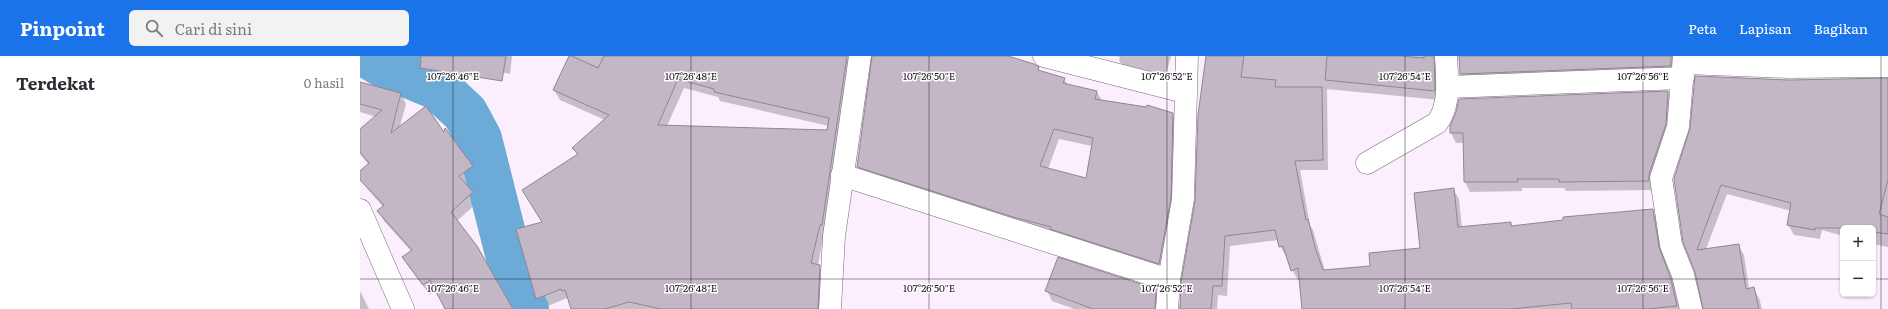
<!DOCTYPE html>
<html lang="id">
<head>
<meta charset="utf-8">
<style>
	:root { --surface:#fff; --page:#f2f2f3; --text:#2b2b33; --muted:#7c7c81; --line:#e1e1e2; --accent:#1a73e8 }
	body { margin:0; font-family:Literata,serif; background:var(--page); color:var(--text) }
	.controls { position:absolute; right:12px; bottom:12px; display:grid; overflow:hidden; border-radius:6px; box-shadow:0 1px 3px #0004 }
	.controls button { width:36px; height:36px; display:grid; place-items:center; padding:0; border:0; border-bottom:1px solid var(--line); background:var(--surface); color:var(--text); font:20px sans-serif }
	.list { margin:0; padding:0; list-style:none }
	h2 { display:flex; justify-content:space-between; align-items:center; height:52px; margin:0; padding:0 16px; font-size:17px }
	h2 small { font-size:13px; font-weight:400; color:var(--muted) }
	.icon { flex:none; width:22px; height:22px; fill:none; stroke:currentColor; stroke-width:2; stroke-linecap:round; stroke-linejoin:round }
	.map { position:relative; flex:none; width:1528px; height:253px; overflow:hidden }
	header { display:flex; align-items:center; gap:24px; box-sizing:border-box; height:56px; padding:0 20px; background:var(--accent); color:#fff }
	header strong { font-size:19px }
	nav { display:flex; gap:22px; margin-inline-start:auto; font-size:14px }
	.search { width:280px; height:36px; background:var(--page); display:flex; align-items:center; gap:10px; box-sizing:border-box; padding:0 14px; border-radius:6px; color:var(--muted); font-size:15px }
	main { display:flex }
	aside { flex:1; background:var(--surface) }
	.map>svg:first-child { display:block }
	.shadow { fill:#0003; fill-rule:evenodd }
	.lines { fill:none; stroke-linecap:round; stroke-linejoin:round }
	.river { stroke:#6cabd7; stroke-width:46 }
	.building { fill:#c3b6c5; stroke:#918593; fill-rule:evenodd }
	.minor-casing { stroke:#766a78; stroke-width:23 }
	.minor { stroke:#fff; stroke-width:22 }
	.ticks { fill:none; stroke:#171217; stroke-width:1; stroke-opacity:0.45 }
	.ticks-label { font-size:10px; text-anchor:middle; fill:#171217; stroke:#fff; stroke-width:3; stroke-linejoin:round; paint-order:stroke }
</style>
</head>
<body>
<header>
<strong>Pinpoint</strong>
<div class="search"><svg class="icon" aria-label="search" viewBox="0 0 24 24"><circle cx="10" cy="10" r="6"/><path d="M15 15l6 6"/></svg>Cari di sini</div>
<nav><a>Peta</a><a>Lapisan</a><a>Bagikan</a></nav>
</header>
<main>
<aside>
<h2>Terdekat<small>0 hasil</small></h2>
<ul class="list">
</ul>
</aside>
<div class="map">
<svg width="1528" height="253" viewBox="0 0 1528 253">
	<rect width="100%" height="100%" fill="#fbeefd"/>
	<!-- shadow -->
	<g class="shadow">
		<polygon points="71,0 152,0 150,18"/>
		<path d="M210,0H498L458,209L465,219L464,253H212L207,242L183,252L177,242L157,173L183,166L218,100L213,92L245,64L200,44L194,34ZM324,32L358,41L360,45L469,70L468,75L307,70Z"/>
		<path d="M513,0H646L678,11L680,16L704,23L708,29L737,36L742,45L812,58L818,68L816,152L804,217L503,120L498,110ZM699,83L732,90L726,123L688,113Z"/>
		<polygon points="756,0 811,0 804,26 766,15 759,4 760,1"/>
		<polygon points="847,0 1065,0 1073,4 1079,14 1080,44 967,33 968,114 940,114 950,169 953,174 965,215 1011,211 1061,193 1093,133 1099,143 1102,172 1151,167 1153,171 1292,154 1298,164 1305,204 1316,234 1321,253 943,253 940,223 938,224 932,214 927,200 926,200 920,190 919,184 870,190 867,240 858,239 857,253 819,253 836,145"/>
		<polygon points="1107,0 1322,0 1316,20 1106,28 1100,18"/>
		<polygon points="1429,24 1528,24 1528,191 1513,188 1513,172 1483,172 1483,180 1462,174 1460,183 1434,179 1428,169 1431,155 1367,138 1346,193 1378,189 1384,199 1389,233 1393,232 1399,242 1402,253 1344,253 1336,216 1324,185"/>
		<polygon points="0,27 41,38 46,48 40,70 85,78 112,110 118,120 106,129 118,146 97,165 152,253 87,253 76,234 70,239 49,211 43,201 51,195 24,165 19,155 23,151 0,124 0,117 9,109 0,98 0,74 16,61 0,56"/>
		<polygon points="1308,36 1313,46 1294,134 1206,135 1204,132 1162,132 1162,135 1110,136 1105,126 1104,87 1096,87 1091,77 1091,70"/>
		<polygon points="795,234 801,244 800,253 714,253 692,245 687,235"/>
		<polygon points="0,235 9,253 0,253"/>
	</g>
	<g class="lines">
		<!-- river -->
		<polyline class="river" points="9,0 22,8 77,31 105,57 119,83 161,249 166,253"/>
	</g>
	<!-- building -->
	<g class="building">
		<polygon points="61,0 146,0 142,25 60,12"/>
		<path d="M209,0H212L238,12L244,0H487L462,169H460L451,207L460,209L458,253H301L269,246L245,253H211L205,234L202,235L201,233L176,243L156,173L182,166L162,134L218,98L212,92L249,59L193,34ZM318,23L354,33V36L469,62L467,74L298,69Z"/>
		<path d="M512,0H648L674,8L679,11L678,14L705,22L703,27L737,35L735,43L786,51L787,49L813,57L811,142L799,208L690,173L691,171L653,161L497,111ZM694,73L733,82L726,122L680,110Z"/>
		<polygon points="846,0 884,0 881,21 916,24 915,31 962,31 963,104 935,105 946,164 948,163 955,191 963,214 1010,210 1009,197 1060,192 1054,137 1094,132 1098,171 1151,166 1151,170 1203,164 1203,161 1293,153 1299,191 1311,223 1317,250 1287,253 1212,253 1211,247 1151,253 942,253 938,212 931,215 923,190 919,191 915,174 865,180 862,230 853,230 851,253 820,253 821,226 835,145 838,59"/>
		<polygon points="967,0 1040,0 1064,2 1064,0 1074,0 1075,35 965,24"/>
		<polygon points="1099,0 1311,0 1311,10 1100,18"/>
		<polygon points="1335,20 1429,24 1528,22 1528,124 1519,158 1528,161 1528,178 1513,176 1513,172 1455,172 1455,174 1427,169 1431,147 1361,129 1337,194 1379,188 1386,233 1394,231 1399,253 1343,253 1335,216 1323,186 1314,123 1330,72"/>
		<polygon points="0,26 41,37 31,77 66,50 84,76 85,72 113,110 99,120 113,136 91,156 117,190 153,253 85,253 70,224 63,229 42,201 52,194 17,155 24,149 0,124 0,115 9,107 0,96 0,73 22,54 0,48"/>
		<polygon points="1308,35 1306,68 1289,118 1289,125 1199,126 1199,123 1157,123 1158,126 1104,126 1103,77 1090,77 1090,70 1096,56 1099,43"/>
		<polygon points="698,201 796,233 795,253 733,253 685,235"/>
	</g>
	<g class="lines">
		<!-- minor casing -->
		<g class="minor-casing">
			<g id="minor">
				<polyline points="684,0 825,36"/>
				<polyline points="1324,0 1318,71 1301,122 1311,189 1323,219 1331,253"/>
				<polyline points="1325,7 1429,11 1528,10"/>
				<polyline points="1087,31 1323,22"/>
				<path d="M1007,107L1077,67C1091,48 1087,23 1086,0"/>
				<polyline points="482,119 809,224"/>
				<polyline points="0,154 43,253"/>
				<polyline points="470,253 474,180 500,0"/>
				<polyline points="807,253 809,224 823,143 827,0"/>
			</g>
		</g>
		<!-- minor -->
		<use href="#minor" class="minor"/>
	</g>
	<!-- ticks -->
	<path class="ticks" d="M93,0V253M331,0V253M569,0V253M807,0V253M1045,0V253M1283,0V253M1521,0V253M0,223H1483M1513,223H1528"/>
	<g class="ticks-label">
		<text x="93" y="24">107°26'46"E</text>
		<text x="331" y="24">107°26'48"E</text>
		<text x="569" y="24">107°26'50"E</text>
		<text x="807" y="24">107°26'52"E</text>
		<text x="1045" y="24">107°26'54"E</text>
		<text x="1283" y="24">107°26'56"E</text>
		<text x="93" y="236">107°26'46"E</text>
		<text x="331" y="236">107°26'48"E</text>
		<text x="569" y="236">107°26'50"E</text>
		<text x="807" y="236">107°26'52"E</text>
		<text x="1045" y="236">107°26'54"E</text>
		<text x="1283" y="236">107°26'56"E</text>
	</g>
</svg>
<div class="controls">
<button>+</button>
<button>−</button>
</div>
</div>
</main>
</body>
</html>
